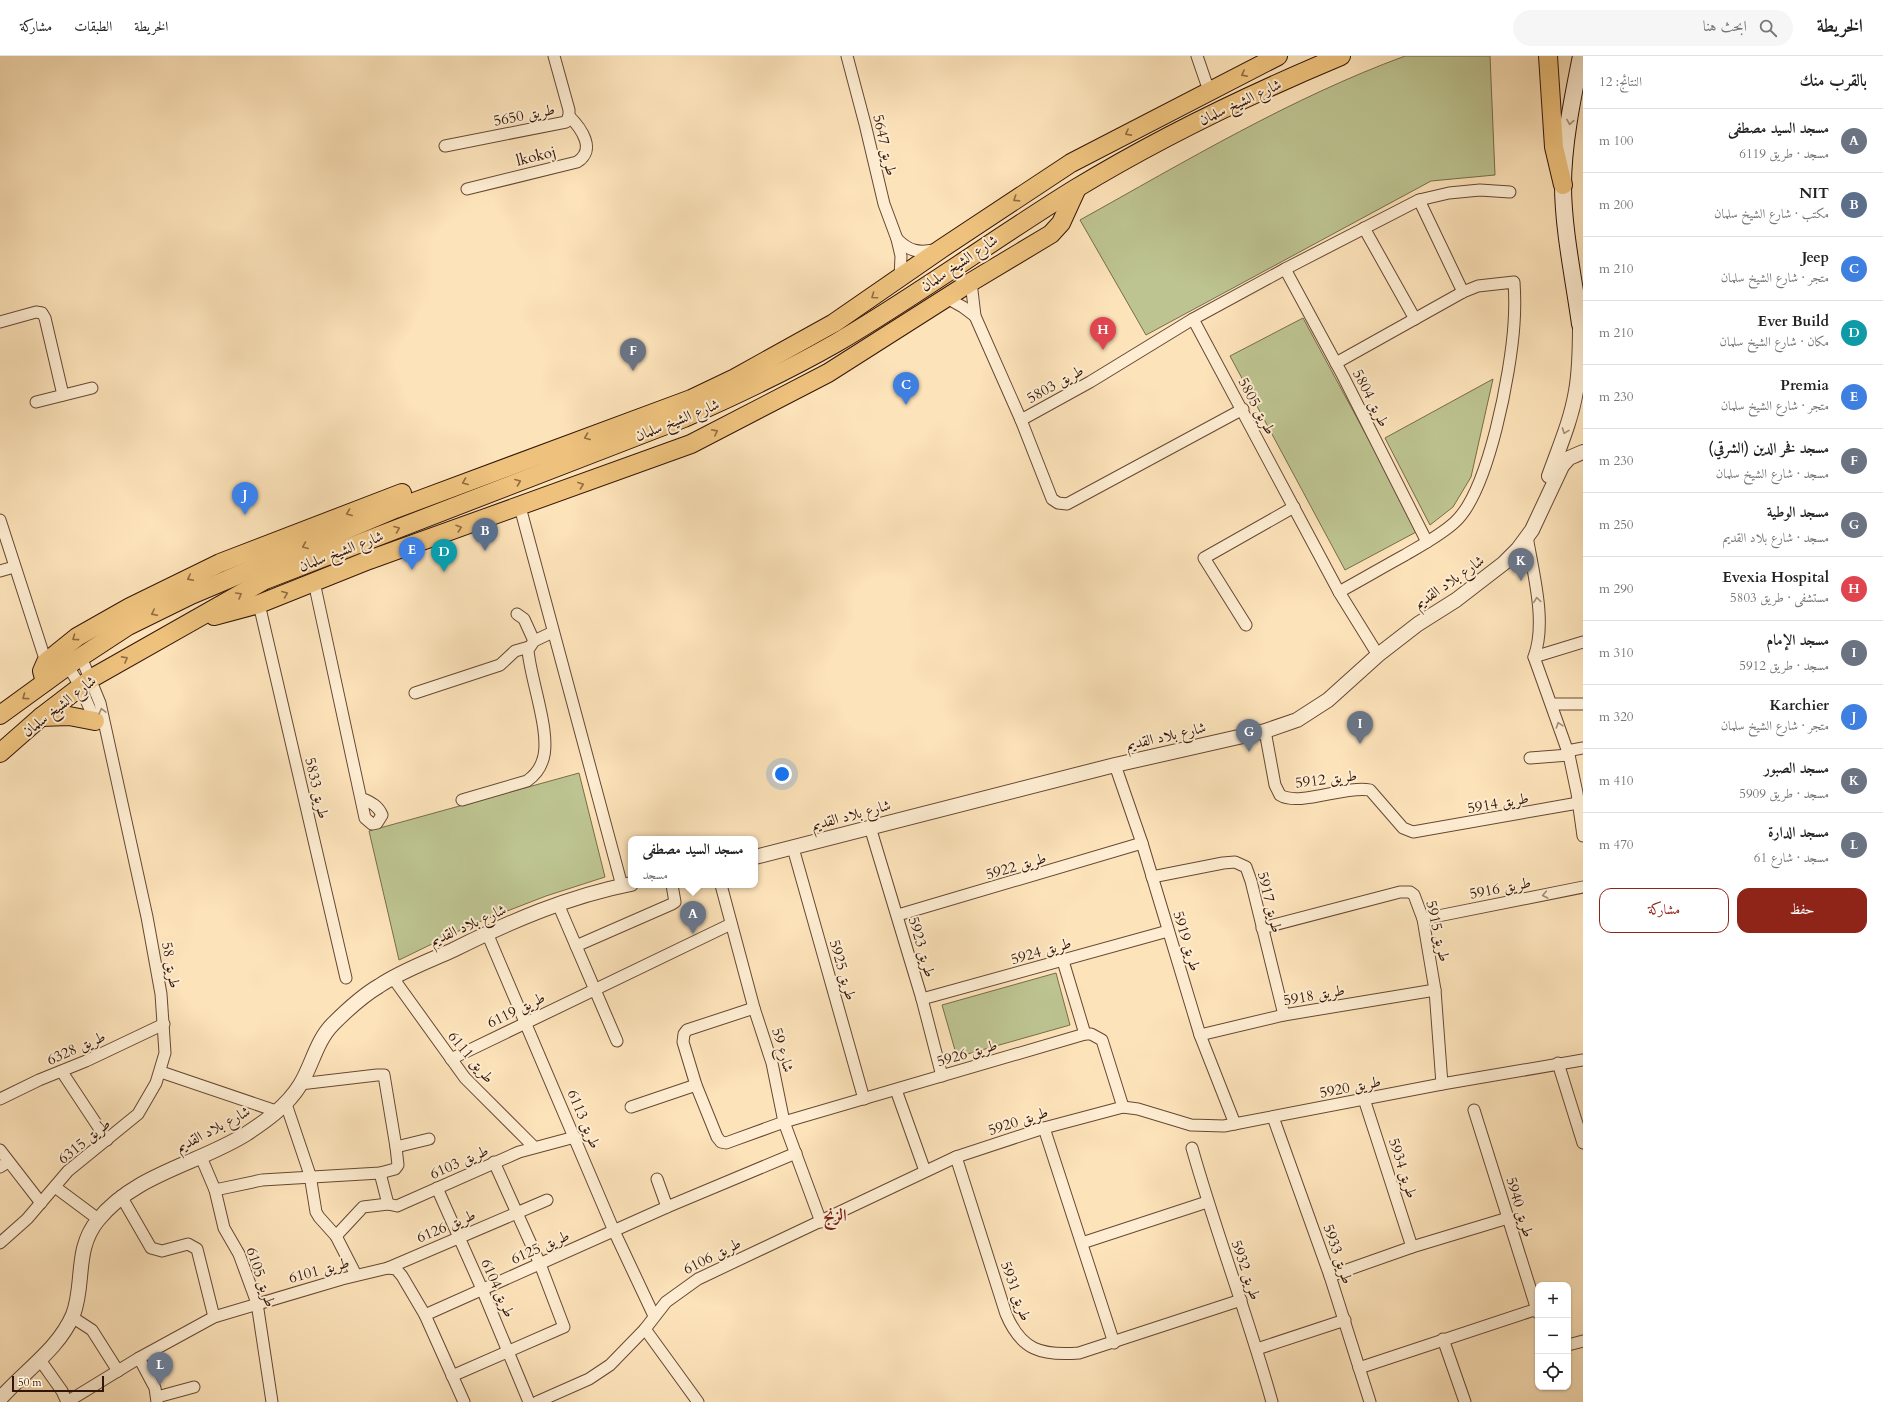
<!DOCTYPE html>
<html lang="ar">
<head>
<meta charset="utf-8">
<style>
	:root { --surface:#fff; --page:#f6f6f6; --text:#222; --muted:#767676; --line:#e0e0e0; --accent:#8f2418 }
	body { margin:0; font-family:Cardo,Amiri,serif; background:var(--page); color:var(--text); direction:rtl }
	.controls { position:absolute; right:12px; bottom:12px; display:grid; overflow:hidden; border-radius:8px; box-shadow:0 1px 3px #0004 }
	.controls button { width:36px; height:36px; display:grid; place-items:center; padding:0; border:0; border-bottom:1px solid var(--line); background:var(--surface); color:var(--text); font:20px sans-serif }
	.scale { position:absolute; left:12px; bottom:10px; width:92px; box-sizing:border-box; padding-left:4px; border:2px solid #331507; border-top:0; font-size:11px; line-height:14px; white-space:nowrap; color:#331507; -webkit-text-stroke:3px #feedd2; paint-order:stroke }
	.you { position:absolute; left:782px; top:718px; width:14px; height:14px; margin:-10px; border:3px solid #fff; border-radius:50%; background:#1a73e8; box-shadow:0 0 0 6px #1a73e833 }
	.badge { display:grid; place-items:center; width:26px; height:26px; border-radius:50%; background:var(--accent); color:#fff; font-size:13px; font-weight:700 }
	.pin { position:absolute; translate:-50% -33px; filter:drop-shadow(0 1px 2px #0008) }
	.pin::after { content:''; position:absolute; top:21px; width:14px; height:12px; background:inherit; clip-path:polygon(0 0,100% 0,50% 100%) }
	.popup { position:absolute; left:628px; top:780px; width:130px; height:52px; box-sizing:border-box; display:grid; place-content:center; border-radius:8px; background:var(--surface); filter:drop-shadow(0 1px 3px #0005); font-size:13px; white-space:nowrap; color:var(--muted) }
	.popup b { font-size:15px; color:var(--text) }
	.popup::after { content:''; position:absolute; left:50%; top:100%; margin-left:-8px; border:8px solid transparent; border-top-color:var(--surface) }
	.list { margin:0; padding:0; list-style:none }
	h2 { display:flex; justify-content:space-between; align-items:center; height:52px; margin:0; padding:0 16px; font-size:17px }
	h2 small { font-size:13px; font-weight:400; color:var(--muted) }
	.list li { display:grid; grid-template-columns:26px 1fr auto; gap:12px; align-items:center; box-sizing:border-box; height:64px; padding:0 16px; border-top:1px solid var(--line) }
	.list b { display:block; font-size:15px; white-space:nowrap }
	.list p { margin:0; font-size:13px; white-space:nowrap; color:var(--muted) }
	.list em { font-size:13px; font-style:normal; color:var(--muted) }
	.actions { display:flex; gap:8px; padding:12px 16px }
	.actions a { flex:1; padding:9px 0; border:1px solid var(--accent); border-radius:12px; text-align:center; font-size:14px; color:var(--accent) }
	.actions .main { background:var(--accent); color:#fff }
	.icon { flex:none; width:22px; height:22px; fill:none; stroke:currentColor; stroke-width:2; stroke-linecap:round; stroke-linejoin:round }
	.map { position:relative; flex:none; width:1583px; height:1346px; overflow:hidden; direction:ltr }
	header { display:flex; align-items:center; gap:24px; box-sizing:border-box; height:56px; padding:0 20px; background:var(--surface); border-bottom:1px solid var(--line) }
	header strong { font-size:19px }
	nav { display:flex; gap:22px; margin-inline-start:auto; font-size:14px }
	.search { width:280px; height:36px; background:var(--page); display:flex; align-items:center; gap:10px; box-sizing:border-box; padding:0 14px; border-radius:22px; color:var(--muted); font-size:15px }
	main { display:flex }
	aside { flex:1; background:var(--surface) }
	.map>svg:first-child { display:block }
	.green { fill:#bdc491; stroke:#786c4c }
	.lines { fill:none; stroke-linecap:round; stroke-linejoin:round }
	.minor-casing { stroke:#664834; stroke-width:13 }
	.tertiary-casing { stroke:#664834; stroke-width:16 }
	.secondary-casing { stroke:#331507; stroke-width:18 }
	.primary-casing { stroke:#331507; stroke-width:20 }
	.minor { stroke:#feedd2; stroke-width:11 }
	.tertiary { stroke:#feedd2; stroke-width:14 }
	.secondary { stroke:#feedd2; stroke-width:16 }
	.primary { stroke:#eec27d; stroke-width:18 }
	.oneway { stroke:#906c42 }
	.oneway2 { stroke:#a38c77 }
	.labels { text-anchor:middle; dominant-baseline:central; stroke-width:4; stroke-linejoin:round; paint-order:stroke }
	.street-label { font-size:15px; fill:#331507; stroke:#feedd2 }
	.quarter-label { font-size:17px; font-weight:bold; fill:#7a1f14; stroke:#feedd2 }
</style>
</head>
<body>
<header>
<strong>الخريطة</strong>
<div class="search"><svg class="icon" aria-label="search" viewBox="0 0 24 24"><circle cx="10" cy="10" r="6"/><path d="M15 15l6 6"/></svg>ابحث هنا</div>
<nav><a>الخريطة</a><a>الطبقات</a><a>مشاركة</a></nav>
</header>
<main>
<aside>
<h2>بالقرب منك<small>النتائج: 12</small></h2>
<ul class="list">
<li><span class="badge" style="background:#6b7280">A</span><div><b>مسجد السيد مصطفى</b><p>مسجد · طريق 6119</p></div><em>100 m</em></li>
<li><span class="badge" style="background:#5c6f8a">B</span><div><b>NIT</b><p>مكتب · شارع الشيخ سلمان</p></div><em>200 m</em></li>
<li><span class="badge" style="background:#3f7fe0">C</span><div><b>Jeep</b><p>متجر · شارع الشيخ سلمان</p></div><em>210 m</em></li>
<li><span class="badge" style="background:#0f9aa8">D</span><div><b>Ever Build</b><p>مكان · شارع الشيخ سلمان</p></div><em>210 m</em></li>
<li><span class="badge" style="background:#3f7fe0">E</span><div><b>Premia</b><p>متجر · شارع الشيخ سلمان</p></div><em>230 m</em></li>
<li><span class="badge" style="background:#6b7280">F</span><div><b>مسجد فخر الدين (الشرقي)</b><p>مسجد · شارع الشيخ سلمان</p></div><em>230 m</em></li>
<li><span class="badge" style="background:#6b7280">G</span><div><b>مسجد الوطية</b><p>مسجد · شارع بلاد القديم</p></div><em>250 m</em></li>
<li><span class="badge" style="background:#e0444e">H</span><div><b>Evexia Hospital</b><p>مستشفى · طريق 5803</p></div><em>290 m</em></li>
<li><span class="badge" style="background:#6b7280">I</span><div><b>مسجد الإمام</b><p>مسجد · طريق 5912</p></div><em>310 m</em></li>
<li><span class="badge" style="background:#3f7fe0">J</span><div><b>Karchier</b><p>متجر · شارع الشيخ سلمان</p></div><em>320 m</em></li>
<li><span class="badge" style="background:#6b7280">K</span><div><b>مسجد الصبور</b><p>مسجد · طريق 5909</p></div><em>410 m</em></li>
<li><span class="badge" style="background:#6b7280">L</span><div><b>مسجد الدارة</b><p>مسجد · شارع 61</p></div><em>470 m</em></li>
</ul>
<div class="actions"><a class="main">حفظ</a><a>مشاركة</a></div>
</aside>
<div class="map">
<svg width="1583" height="1346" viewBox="0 0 1583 1346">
	<rect width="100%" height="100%" fill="#fde3ba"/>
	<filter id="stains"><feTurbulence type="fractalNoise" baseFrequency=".005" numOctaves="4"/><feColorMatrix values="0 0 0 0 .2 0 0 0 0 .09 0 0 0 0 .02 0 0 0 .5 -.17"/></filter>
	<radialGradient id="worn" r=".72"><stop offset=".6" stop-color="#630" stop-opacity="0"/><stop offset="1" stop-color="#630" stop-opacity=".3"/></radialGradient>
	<!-- green -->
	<g class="green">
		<path d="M1405,0H1490L1495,119L1431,125L1146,279L1080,164C1186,105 1291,42 1405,0Z"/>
		<polygon points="1303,262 1418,475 1345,514 1230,300"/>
		<polygon points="1493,323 1471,421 1453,451 1430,469 1385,382"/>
		<polygon points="579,717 605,821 546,840 471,869 399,904 369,775"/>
		<polygon points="1056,917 1070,969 957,1001 942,949"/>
	</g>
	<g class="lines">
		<!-- minor casing -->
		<g class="minor-casing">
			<g id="minor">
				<polyline points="847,0 865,68 884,148 897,183 901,200 900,222"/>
				<polyline points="1197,0 1209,35"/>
				<polyline points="445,90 566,66 569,60 569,54 554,0"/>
				<path d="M467,133L577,106C597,94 581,72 569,60"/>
				<polyline points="1419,144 1463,236"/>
				<polyline points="1364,172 1415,263"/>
				<path d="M897,183C909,195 918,197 934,194"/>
				<polyline points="1285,213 1343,320 1427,486"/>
				<polyline points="971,226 975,260 1021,364 1090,326 1193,263 1285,213 1419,144 1449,137 1480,134 1510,136"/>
				<polyline points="947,242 963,251 975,260"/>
				<polyline points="1193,263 1339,536 1378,599"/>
				<polyline points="0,266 36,256 42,257 45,262 63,339"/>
				<path d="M1336,307L1463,236L1478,230L1514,226C1515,240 1515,254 1514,268C1511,315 1489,435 1455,466C1441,479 1422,489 1405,499C1383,511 1361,524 1339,536"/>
				<polyline points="36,346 92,332"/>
				<polyline points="1021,364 1052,443 1058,447 1067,448 1243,353"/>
				<polyline points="520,451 622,830"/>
				<polyline points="0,464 46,606"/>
				<path d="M1527,480C1533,517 1547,566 1534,601L1569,699L1577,737L1583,780"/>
				<polyline points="0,515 14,511"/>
				<path d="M314,526L365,762L372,768L377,767L382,759C378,749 370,746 361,742"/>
				<polyline points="259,548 346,922"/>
				<polyline points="517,558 524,563 534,585"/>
				<polyline points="1246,569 1204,502 1294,451"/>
				<polyline points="1534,601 1583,586"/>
				<polyline points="68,610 80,630 96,667"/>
				<polyline points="415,637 500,609 515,595 529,591"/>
				<polyline points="1552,648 1583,648"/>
				<path d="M1265,675L1275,729L1280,739C1299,751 1346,729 1370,734L1403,772L1413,776L1578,747"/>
				<polyline points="1567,695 1583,692"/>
				<polyline points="1530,702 1569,699"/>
				<polyline points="1115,709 1142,787 1200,979 1235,1068"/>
				<path d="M462,744L527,725C534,720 539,715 542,706C553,681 530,623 528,594L534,585L553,576"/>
				<polyline points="870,771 922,943 942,1020"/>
				<polyline points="793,792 864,1043"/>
				<polyline points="1152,821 1223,807 1235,806 1246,811 1251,825 1284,959"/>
				<polyline points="721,829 754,952 772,1007 784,1066 821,1166"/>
				<polyline points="558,848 617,985"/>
				<polyline points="898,859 1142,787"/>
				<polyline points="1423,863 1583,831"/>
				<polyline points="1262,872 1400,836 1410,836 1414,839 1423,863 1435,934 1442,1028"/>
				<polyline points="487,877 614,1175 654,1260"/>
				<polyline points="576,890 672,848 675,846 672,829"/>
				<polyline points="1063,905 1085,978"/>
				<polyline points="393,922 465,1022 534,1091"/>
				<polyline points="922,943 1168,875"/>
				<polyline points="754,952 687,974 684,978 683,986 696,1029 717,1081 721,1086 726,1087 784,1066 1085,978 1091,978 1102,984 1123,1051"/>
				<polyline points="1200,979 1284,959 1435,934"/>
				<polyline points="451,1003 731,868"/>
				<polyline points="1558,1007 1583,1087"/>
				<polyline points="62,1016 107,1084"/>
				<polyline points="161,1016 276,1055"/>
				<polyline points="896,1034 925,1115"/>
				<polyline points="0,1043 39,1024 86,1005 164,968"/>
				<polyline points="1364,1043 1412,1191"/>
				<polyline points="286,1048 310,1119 316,1156 319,1161 336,1180 356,1219"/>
				<polyline points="631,1051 696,1029"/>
				<polyline points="1474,1054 1538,1257"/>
				<polyline points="1273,1061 1330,1220 1370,1346"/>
				<polyline points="1044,1072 1114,1287"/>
				<polyline points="396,1091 429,1083"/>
				<path d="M1192,1092C1216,1177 1248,1260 1272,1346"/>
				<polyline points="0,1094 41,1147"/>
				<polyline points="201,1101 215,1134 224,1172 239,1198 257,1247 272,1346"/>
				<path d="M956,1101L1006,1258C1021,1294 1041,1300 1079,1297L1241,1244"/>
				<polyline points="0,1111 8,1106"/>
				<polyline points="380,1117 388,1148 397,1150 519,1096 575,1081"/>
				<polyline points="657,1123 667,1151"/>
				<polyline points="55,1131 98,1163"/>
				<polyline points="437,1132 482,1233 529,1346"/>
				<polyline points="215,1134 262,1124 380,1117 395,1113 398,1109 396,1091 384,1019 377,1019 300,1028"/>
				<polyline points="121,1140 151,1192 162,1195 188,1188 197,1193 214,1261"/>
				<polyline points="336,1180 363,1151 388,1148"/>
				<polyline points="0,1187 27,1163 68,1115 138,1058 156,1027 165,997 161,938 147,861 100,647 81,601"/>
				<polyline points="1082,1187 1207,1146"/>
				<polyline points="388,1212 396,1213 402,1220 425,1259 464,1346"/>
				<polyline points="1330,1220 1412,1191 1508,1162"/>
				<polyline points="425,1259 667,1151 796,1097"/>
				<polyline points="72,1261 92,1274 118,1315"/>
				<polyline points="645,1273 698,1346"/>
				<polyline points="1443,1283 1465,1346"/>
				<polyline points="1568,1289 1583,1285"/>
				<polyline points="1257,1293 1345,1264"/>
				<polyline points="139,1302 155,1332 157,1346"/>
				<polyline points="40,1304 62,1335 67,1346"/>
				<polyline points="1359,1312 1537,1253"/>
				<polyline points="452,1320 564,1271 540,1208 494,1106"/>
				<polyline points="157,1341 194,1331"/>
				<polyline points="67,1346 139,1302 214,1261 342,1223 388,1212 547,1144"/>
				<polyline points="537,1346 589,1323 610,1309 645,1273 666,1246 698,1223 956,1101 1044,1072 1123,1051 1138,1053 1191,1069 1224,1070 1442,1028 1583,1004"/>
			</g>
		</g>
		<!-- tertiary casing -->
		<g class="tertiary-casing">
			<g id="tertiary">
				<path d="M1549,420C1559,392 1571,365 1576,335C1580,313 1580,291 1580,268"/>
				<polyline points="755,801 1115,709 1265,675 1297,664 1328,644 1378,599 1418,568 1456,544 1504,507 1518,493 1532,474 1562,410 1569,402 1583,396"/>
				<path d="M0,1343C24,1315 58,1294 73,1259C85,1228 74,1193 98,1164C135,1118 198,1108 246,1078C266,1065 287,1050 300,1029C312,1010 316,985 333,968C347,954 362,940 379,930C401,915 429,905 453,894C509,866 569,840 631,828"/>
			</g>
		</g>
		<!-- secondary casing -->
		<g class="secondary-casing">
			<path id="secondary" d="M1581,0C1573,40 1563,88 1563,129C1563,173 1574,224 1580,268L1583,274"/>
		</g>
		<!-- primary casing -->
		<g class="primary-casing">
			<g id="primary">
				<polyline points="1548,0 1554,91 1563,129"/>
				<polyline points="214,560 259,548 369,504 691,388 828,317 971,226 1051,178 1061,167 1077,132"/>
				<polyline points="45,626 42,615 46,606 77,581 130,551 220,507 402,437"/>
				<polyline points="0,659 73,606 128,570 191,539 395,453 691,343 735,322 834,267 941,193 1071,107 1278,0"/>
				<polyline points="41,661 69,660 95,665"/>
				<path d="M0,697L41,661L92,622L265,524L684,362C736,339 787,315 836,287C918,239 994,183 1075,133C1159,82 1250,38 1341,0"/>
			</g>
		</g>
		<!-- minor -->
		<use href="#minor" class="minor"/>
		<!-- tertiary -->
		<use href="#tertiary" class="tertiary"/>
		<!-- secondary -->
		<use href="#secondary" class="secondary"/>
		<!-- primary -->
		<use href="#primary" class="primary"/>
	</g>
	<!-- one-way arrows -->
	<defs><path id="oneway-chevron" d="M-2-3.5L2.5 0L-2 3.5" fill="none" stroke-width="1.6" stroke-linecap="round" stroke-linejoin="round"/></defs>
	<g class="oneway">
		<use href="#oneway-chevron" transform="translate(1244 18) rotate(153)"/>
		<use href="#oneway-chevron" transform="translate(1128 77) rotate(152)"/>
		<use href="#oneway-chevron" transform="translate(1016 143) rotate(147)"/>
		<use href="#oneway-chevron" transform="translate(874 240) rotate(145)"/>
		<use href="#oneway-chevron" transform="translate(715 376) rotate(-27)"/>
		<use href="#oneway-chevron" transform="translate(587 381) rotate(159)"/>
		<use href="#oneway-chevron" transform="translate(465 426) rotate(159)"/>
		<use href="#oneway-chevron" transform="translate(518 426) rotate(-21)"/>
		<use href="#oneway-chevron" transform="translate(581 429) rotate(-20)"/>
		<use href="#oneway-chevron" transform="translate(349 457) rotate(159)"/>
		<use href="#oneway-chevron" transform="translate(459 472) rotate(-19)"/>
		<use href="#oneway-chevron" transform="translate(397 473) rotate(-21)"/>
		<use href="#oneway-chevron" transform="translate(305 490) rotate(158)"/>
		<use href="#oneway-chevron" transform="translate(190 522) rotate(154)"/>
		<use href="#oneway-chevron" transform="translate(285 538) rotate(-22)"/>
		<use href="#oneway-chevron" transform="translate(239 539) rotate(-30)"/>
		<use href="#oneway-chevron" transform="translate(154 557) rotate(154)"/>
		<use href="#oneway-chevron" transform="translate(75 582) rotate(144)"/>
		<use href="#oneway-chevron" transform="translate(125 603) rotate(-29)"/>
		<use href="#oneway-chevron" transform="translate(25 641) rotate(144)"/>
	</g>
	<g class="oneway2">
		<use href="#oneway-chevron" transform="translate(1570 66) rotate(99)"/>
		<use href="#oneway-chevron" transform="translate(1565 375) rotate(110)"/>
		<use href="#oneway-chevron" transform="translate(1537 544) rotate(-98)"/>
		<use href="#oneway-chevron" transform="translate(102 655) rotate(-104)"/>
		<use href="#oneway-chevron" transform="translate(1559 669) rotate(-108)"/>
		<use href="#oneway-chevron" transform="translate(1545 839) rotate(169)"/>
	</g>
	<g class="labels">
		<!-- street labels -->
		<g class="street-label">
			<text transform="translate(1240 46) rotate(-25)">شارع الشيخ سلمان</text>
			<text transform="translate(524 59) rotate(-11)">طريق 5650</text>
			<text transform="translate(885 89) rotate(77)">طريق 5647</text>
			<text transform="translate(536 100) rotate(-14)">lkokoj</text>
			<text transform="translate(959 207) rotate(-34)">شارع الشيخ سلمان</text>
			<text transform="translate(1055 328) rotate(-29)">طريق 5803</text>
			<text transform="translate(1371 342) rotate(63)">طريق 5804</text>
			<text transform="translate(1257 350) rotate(62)">طريق 5805</text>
			<text transform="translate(677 364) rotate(-22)">شارع الشيخ سلمان</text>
			<text transform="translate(341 495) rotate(-21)">شارع الشيخ سلمان</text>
			<text transform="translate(1449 526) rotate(-35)">شارع بلاد القديم</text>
			<text transform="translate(59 650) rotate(-38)">شارع الشيخ سلمان</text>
			<text transform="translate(1166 680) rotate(-13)">شارع بلاد القديم</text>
			<text transform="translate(1326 723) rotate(-7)">طريق 5912</text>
			<text transform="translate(317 732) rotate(77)">طريق 5833</text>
			<text transform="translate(1498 747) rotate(-10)">طريق 5914</text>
			<text transform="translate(851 759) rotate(-15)">شارع بلاد القديم</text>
			<text transform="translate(1016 810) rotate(-16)">طريق 5922</text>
			<text transform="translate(1500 832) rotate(-11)">طريق 5916</text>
			<text transform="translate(1270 846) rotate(76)">طريق 5917</text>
			<text transform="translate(468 869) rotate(-24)">شارع بلاد القديم</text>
			<text transform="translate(1438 875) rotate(77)">طريق 5915</text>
			<text transform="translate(1187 885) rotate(73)">طريق 5919</text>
			<text transform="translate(922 891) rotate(74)">طريق 5923</text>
			<text transform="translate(1041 895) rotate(-16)">طريق 5924</text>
			<text transform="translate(171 909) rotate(80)">طريق 58</text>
			<text transform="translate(843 914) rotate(74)">طريق 5925</text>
			<text transform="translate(1314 939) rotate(-10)">طريق 5918</text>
			<text transform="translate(516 954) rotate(-26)">طريق 6119</text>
			<text transform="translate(76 992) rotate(-24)">طريق 6328</text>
			<text transform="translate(783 994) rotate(74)">شارع 59</text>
			<text transform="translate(967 997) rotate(-16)">طريق 5926</text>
			<text transform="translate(471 1001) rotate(50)">طريق 6111</text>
			<text transform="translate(1350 1031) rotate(-11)">طريق 5920</text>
			<text transform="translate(584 1063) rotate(67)">طريق 6113</text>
			<text transform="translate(1018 1065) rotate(-18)">طريق 5920</text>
			<text transform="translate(213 1073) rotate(-28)">شارع بلاد القديم</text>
			<text transform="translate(84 1085) rotate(-39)">طريق 6315</text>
			<text transform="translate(459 1106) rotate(-24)">طريق 6103</text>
			<text transform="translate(1403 1112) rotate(72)">طريق 5934</text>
			<text transform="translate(1520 1151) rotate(73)">طريق 5940</text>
			<text transform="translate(446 1170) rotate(-23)">طريق 6126</text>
			<text transform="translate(540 1191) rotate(-24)">طريق 6125</text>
			<text transform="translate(1338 1198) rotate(71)">طريق 5933</text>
			<text transform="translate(712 1200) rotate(-27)">طريق 6106</text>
			<text transform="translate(319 1214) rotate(-15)">طريق 6101</text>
			<text transform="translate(1246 1214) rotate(71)">طريق 5932</text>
			<text transform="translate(261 1221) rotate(71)">طريق 6105</text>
			<text transform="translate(498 1232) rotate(66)">طريق 6104</text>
			<text transform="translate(1016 1235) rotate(70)">طريق 5931</text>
		</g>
		<!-- quarter labels -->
		<g class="quarter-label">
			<text x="835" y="1159">الزنج</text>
		</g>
	</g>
	<rect width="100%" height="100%" filter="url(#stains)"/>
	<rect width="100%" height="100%" fill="url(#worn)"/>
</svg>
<div class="controls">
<button>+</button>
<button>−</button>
<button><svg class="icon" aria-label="locate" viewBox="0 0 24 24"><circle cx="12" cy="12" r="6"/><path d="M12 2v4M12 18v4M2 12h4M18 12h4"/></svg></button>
</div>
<div class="scale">50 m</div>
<div class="you"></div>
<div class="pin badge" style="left:693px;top:878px;background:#6b7280">A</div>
<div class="popup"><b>مسجد السيد مصطفى</b>مسجد</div>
<div class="pin badge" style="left:485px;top:495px;background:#5c6f8a">B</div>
<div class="pin badge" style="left:906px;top:349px;background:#3f7fe0">C</div>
<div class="pin badge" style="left:444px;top:516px;background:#0f9aa8">D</div>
<div class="pin badge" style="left:412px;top:514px;background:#3f7fe0">E</div>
<div class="pin badge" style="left:633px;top:315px;background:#6b7280">F</div>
<div class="pin badge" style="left:1249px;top:696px;background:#6b7280">G</div>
<div class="pin badge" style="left:1103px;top:294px;background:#e0444e">H</div>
<div class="pin badge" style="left:1360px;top:688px;background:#6b7280">I</div>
<div class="pin badge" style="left:245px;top:459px;background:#3f7fe0">J</div>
<div class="pin badge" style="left:1521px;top:525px;background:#6b7280">K</div>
<div class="pin badge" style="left:160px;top:1329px;background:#6b7280">L</div>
</div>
</main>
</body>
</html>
